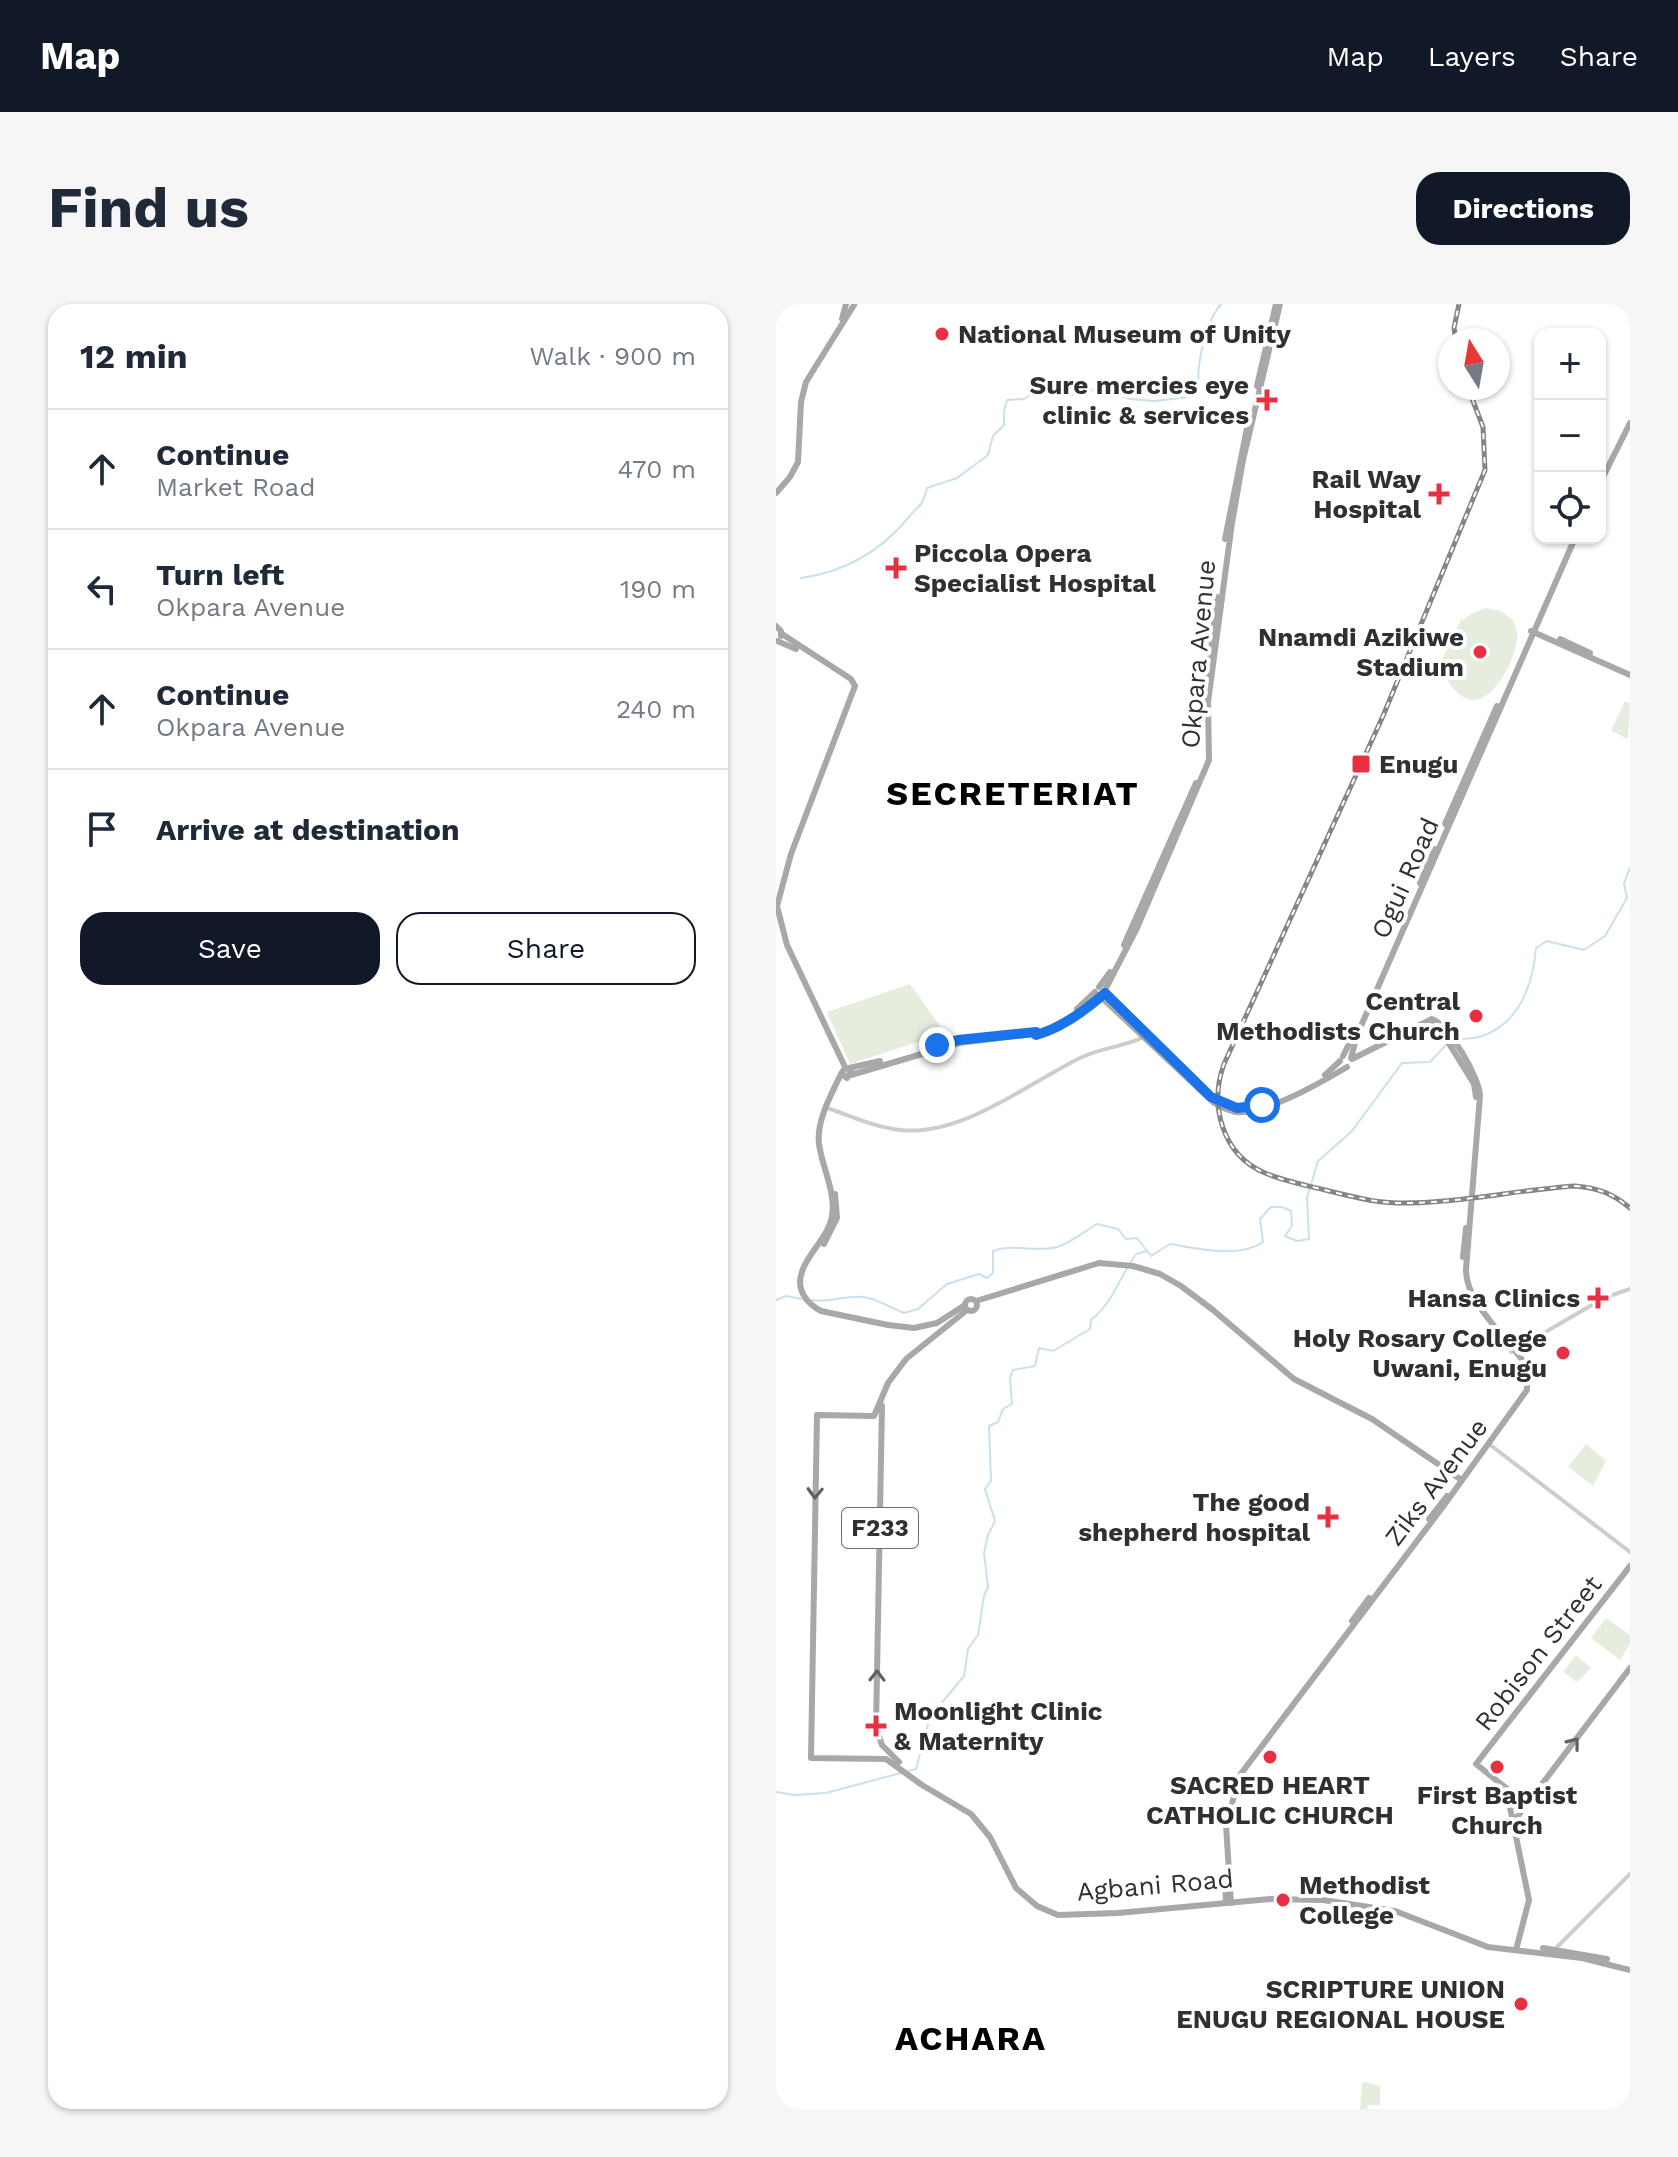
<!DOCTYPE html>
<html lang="en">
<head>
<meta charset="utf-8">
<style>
	:root { --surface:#fff; --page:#f6f6f7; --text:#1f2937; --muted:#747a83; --line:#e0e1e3; --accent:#111827 }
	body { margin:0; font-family:"Work Sans",sans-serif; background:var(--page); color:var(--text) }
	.controls { position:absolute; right:24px; top:24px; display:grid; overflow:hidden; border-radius:16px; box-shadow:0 2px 6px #0004 }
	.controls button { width:72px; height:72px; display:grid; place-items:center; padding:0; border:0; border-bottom:2px solid var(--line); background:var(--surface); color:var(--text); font:40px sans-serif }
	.compass { position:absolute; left:662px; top:24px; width:72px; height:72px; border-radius:50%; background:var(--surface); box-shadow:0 2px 6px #0004; rotate:349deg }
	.stop { position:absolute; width:24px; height:24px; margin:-18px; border:6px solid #1a73e8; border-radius:50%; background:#fff }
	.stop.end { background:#1a73e8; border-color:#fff; box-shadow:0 2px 8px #0008 }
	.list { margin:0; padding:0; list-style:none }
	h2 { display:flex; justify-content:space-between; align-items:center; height:104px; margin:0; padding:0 32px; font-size:34px }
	h2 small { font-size:26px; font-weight:400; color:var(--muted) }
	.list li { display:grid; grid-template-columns:52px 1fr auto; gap:24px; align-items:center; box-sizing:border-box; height:120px; padding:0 32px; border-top:2px solid var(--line) }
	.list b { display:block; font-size:30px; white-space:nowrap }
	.list p { margin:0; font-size:26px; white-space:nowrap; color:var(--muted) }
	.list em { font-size:26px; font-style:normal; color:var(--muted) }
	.actions { display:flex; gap:16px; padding:24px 32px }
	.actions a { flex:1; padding:18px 0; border:2px solid var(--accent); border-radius:24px; text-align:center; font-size:28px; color:var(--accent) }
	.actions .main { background:var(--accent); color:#fff }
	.icon { flex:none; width:44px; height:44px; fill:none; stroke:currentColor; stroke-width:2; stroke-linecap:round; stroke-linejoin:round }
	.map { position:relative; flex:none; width:854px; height:1805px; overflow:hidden; border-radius:24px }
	header { display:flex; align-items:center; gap:48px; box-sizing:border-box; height:112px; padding:0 40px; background:var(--accent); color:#fff }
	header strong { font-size:38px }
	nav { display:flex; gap:44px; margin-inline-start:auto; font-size:28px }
	.intro { display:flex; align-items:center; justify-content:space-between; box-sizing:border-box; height:192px; padding:0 48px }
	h1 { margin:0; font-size:56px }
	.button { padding:20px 36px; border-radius:24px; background:var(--accent); color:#fff; font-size:28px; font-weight:700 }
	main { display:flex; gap:48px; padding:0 48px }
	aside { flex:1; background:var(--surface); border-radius:24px; box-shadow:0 2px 6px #0004 }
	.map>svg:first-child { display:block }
	.green { fill:#e6edde }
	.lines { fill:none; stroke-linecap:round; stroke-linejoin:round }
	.stream { stroke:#cae0ed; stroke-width:2 }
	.minor { stroke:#cdcdcd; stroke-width:4 }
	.major { stroke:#a8a8a8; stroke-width:6 }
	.rail-casing { stroke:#858585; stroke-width:5 }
	.rail { stroke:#fff; stroke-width:2; stroke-dasharray:6; stroke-linecap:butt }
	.major-bridge { stroke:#a8a8a8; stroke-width:6 }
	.oneway { stroke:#606060 }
	.route { stroke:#1a73e8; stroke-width:10 }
	.poi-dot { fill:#e83042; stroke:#fff; stroke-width:3 }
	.labels { text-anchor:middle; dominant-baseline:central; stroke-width:8; stroke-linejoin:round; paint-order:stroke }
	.shield { fill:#fff; stroke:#6e6e6e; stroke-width:2 }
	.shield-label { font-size:24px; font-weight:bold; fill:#303030 }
	.poi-label { font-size:26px; font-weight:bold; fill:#303030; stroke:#fff; text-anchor:end }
	.street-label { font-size:26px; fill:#303030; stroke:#fff }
	.district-label { font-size:34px; font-weight:bold; letter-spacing:2px; fill:#000; stroke:#fff }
</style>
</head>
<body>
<header>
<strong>Map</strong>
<nav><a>Map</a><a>Layers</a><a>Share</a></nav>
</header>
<div class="intro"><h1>Find us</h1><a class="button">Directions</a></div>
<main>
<aside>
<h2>12 min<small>Walk · 900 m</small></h2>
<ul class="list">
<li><svg class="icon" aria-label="ahead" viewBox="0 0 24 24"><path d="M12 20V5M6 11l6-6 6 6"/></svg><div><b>Continue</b><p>Market Road</p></div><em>470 m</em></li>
<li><svg class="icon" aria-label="left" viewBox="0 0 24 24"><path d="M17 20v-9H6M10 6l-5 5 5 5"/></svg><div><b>Turn left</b><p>Okpara Avenue</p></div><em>190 m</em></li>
<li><svg class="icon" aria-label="ahead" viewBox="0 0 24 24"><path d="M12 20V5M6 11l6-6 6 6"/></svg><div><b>Continue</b><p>Okpara Avenue</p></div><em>240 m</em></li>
<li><svg class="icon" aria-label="arrive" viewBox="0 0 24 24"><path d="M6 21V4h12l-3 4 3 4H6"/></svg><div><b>Arrive at destination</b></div></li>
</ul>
<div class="actions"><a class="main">Save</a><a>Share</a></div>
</aside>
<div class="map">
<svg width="854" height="1805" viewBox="0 0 854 1805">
	<rect width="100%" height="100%" fill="#fff"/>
	<!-- green -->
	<g class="green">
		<path d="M709,304L725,307L737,316C739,322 742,329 741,335C739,359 710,414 683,390C676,383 671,379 669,369H666L667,354L685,315L688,316L695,310Z"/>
		<polygon points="849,397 854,399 852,435 835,427"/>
		<polygon points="134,680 169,729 74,760 51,708"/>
		<polygon points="810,1140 830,1157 817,1182 792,1163"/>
		<polygon points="830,1314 854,1331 854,1340 844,1356 815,1334"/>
		<polygon points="800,1351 815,1364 801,1378 787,1368"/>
		<polygon points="589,1778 604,1782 604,1801 592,1801 591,1805 584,1805 586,1779"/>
	</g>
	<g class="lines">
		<!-- stream -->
		<g class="stream">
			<path d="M25,274C68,268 104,248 132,214C144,199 145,206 151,184L181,174L212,151L217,132L228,121V107L231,96L248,95L258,89L275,93L305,90L323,84L354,95L378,97L415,93C425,79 421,78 423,62C426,40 431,17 445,0"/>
			<path d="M680,736C689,734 697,735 706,732C744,719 757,680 760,644L771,637L808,646L829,632L851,594L848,579L854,564"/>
			<polyline points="0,996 10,992 26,995"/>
			<path d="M36,996C54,999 69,991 87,993C100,994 115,1004 128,1009L142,1005L171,980L203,970L211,974L217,969V947C237,939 260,949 281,943C295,939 309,927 321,920L342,925L350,935L361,934L375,952L394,940C421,944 463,955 487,938L484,915L495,903H506L515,907L516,922L509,932L521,937L533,935L531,894L542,857L576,827L626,759L654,758L671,740"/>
			<path d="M0,1488L18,1491L50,1489L140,1465L154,1413L188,1372L192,1345L202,1331L208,1292L212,1283L208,1249L212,1231L219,1217L209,1185L215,1177L213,1122L222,1118L227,1105L236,1100L234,1074L237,1066L259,1062L263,1044L277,1047L314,1025L315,1016C337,999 344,972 360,950L371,947"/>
		</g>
		<!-- minor -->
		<g class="minor">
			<path d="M54,805C77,813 99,823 124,826C185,833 251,780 304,754C324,744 347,743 368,733"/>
			<polyline points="735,1048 828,994 854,985"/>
			<polyline points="713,1140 854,1248"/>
			<polyline points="780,1644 854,1570"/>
		</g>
		<!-- major -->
		<g class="major">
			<polyline points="66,15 70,0"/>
			<polyline points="481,82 500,0"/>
			<polyline points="824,179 854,119"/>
			<polyline points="0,189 14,173 22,158 25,98 30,78 78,1"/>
			<polyline points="449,235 471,124"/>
			<polyline points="0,322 5,327 5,332"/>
			<polyline points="755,327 854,371"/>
			<polyline points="6,330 75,375 79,382 15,550 1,602 11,641 69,763 75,767 71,774 65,770 69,764"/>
			<polyline points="784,335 814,349"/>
			<polyline points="1,337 20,345"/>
			<polyline points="429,398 441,293"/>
			<polyline points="669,520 721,402"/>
			<polyline points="644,579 659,545"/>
			<polyline points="348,641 420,479"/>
			<polyline points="323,683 334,668"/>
			<polyline points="329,686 361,624 433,456 432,398 456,219 467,156 504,0"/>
			<polyline points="325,693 438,799"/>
			<polyline points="301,705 319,688"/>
			<polyline points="644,724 654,720 664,725 698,780 700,793"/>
			<polyline points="567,752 575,736"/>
			<polyline points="575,754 581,731 799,234"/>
			<polyline points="73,764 104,757"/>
			<path d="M65,770C56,789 40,817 43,840C46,863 60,888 56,912C52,936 24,955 24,979C25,993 34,1001 45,1007L112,1021L138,1024L161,1019L189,1001"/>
			<polyline points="75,771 183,739 265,729 288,719 322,693"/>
			<polyline points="549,771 564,757"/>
			<path d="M442,802C448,804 454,807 460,808C489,811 546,778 571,763"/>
			<polyline points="48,940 61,914 59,890"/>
			<polyline points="687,953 690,924"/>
			<circle cx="195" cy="1001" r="6"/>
			<polyline points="200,997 323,959 357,962 384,970 405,982 437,1006 518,1075 596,1115 684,1175"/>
			<polyline points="191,1006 130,1055 112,1079 98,1112 41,1111 35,1454 110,1455 146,1481 195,1510 214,1533 240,1584 261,1602 282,1611 342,1609 494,1595 547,1596 619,1607 712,1643 806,1654 854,1666"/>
			<polyline points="106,1102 100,1423 106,1441 123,1458"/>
			<polyline points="653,1215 671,1192"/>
			<polyline points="576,1317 593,1294"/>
			<polyline points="730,1484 753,1596 740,1646"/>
			<polyline points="750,1500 700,1460 854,1262"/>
			<polyline points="738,1517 854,1364"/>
			<polyline points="449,1571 450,1599"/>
			<path d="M455,1599L450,1521L464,1471L666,1204L751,1086V1069L747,1057C729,1032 689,997 690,965L704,792C704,774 672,720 656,715L576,755"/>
			<polyline points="767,1644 831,1655"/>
		</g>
		<!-- rail casing -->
		<g class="rail-casing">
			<g id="rail">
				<polyline points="680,36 678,24 683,0"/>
				<path d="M692,84L707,123L709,166L607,412L448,760C433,801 446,851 489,869C508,877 529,881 549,886C573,892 596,898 621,899C679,900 740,886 799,882C822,884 836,889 854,904"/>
			</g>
		</g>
		<!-- rail -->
		<use href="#rail" class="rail"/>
		<!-- major-bridge -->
		<polyline class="major-bridge" points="438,796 443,798"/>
	</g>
	<!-- one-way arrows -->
	<defs><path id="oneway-chevron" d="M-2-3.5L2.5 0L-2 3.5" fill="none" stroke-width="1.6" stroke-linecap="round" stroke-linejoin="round" transform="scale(2)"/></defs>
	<g class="oneway">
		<use href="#oneway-chevron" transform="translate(39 1189) rotate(92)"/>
		<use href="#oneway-chevron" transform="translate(101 1372) rotate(-89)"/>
		<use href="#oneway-chevron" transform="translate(798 1439) rotate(-52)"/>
	</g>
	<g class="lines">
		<!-- route -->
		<path class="route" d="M161,741L182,736L260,728V731C285,724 311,705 329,689L435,793L461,804L486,801"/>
	</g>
	<!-- markers -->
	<g class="poi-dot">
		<circle cx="166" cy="30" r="8"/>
		<path d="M487 84h8v8h8v8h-8v8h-8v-8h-8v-8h8z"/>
		<path d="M659 178h8v8h8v8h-8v8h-8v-8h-8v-8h8z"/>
		<path d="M116 252h8v8h8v8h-8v8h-8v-8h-8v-8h8z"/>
		<circle cx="704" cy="348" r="8"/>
		<rect x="575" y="450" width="20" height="20" rx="4"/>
		<circle cx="700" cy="712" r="8"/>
		<path d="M818 982h8v8h8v8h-8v8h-8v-8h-8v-8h8z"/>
		<circle cx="787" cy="1049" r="8"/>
		<path d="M548 1201h8v8h8v8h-8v8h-8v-8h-8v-8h8z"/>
		<path d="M96 1410h8v8h8v8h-8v8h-8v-8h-8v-8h8z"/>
		<circle cx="494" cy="1453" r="8"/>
		<circle cx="721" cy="1463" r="8"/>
		<circle cx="507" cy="1596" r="8"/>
		<circle cx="745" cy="1700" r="8"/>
	</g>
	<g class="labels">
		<!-- shield labels -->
		<rect class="shield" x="66" y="1204" width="76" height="40" rx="6"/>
		<g class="shield-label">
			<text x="104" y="1224">F233</text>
		</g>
		<!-- poi labels -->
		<g class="poi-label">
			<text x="182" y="30" text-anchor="start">National Museum of Unity</text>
			<text x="473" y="81">Sure mercies eye<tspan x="473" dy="30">clinic &amp; services</tspan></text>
			<text x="645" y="175">Rail Way<tspan x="645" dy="30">Hospital</tspan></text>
			<text x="138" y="249" text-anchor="start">Piccola Opera<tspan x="138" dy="30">Specialist Hospital</tspan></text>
			<text x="688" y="333">Nnamdi Azikiwe<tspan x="688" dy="30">Stadium</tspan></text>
			<text x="603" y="460" text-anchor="start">Enugu</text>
			<text x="684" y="697">Central<tspan x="684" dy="30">Methodists Church</tspan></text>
			<text x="804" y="994">Hansa Clinics</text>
			<text x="771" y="1034">Holy Rosary College<tspan x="771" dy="30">Uwani, Enugu</tspan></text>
			<text x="534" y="1198">The good<tspan x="534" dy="30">shepherd hospital</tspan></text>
			<text x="118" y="1407" text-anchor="start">Moonlight Clinic<tspan x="118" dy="30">&amp; Maternity</tspan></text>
			<text x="494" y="1481" text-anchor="middle">SACRED HEART<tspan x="494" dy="30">CATHOLIC CHURCH</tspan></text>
			<text x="721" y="1491" text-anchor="middle">First Baptist<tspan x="721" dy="30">Church</tspan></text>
			<text x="523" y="1581" text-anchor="start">Methodist<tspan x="523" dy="30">College</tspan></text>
			<text x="729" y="1685">SCRIPTURE UNION<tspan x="729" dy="30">ENUGU REGIONAL HOUSE</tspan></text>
		</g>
		<!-- street labels -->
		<g class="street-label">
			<text transform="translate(422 350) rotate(-85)">Okpara Avenue</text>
			<text transform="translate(629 574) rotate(-66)">Ogui Road</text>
			<text transform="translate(660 1178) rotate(-53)">Ziks Avenue</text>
			<text transform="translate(762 1349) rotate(-52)">Robison Street</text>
			<text transform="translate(379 1581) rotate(-5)">Agbani Road</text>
		</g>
		<!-- district labels -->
		<g class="district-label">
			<text x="237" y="489">SECRETERIAT</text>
			<text x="195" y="1734">ACHARA</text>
		</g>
	</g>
</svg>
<div class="controls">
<button>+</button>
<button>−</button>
<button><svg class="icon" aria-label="locate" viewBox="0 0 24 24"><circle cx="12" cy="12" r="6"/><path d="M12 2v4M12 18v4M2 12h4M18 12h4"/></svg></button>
</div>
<svg class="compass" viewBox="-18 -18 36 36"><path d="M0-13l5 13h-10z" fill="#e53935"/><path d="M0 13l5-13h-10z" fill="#747a83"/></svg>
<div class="stop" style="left:486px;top:801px"></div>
<div class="stop end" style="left:161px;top:741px"></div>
</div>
</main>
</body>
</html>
